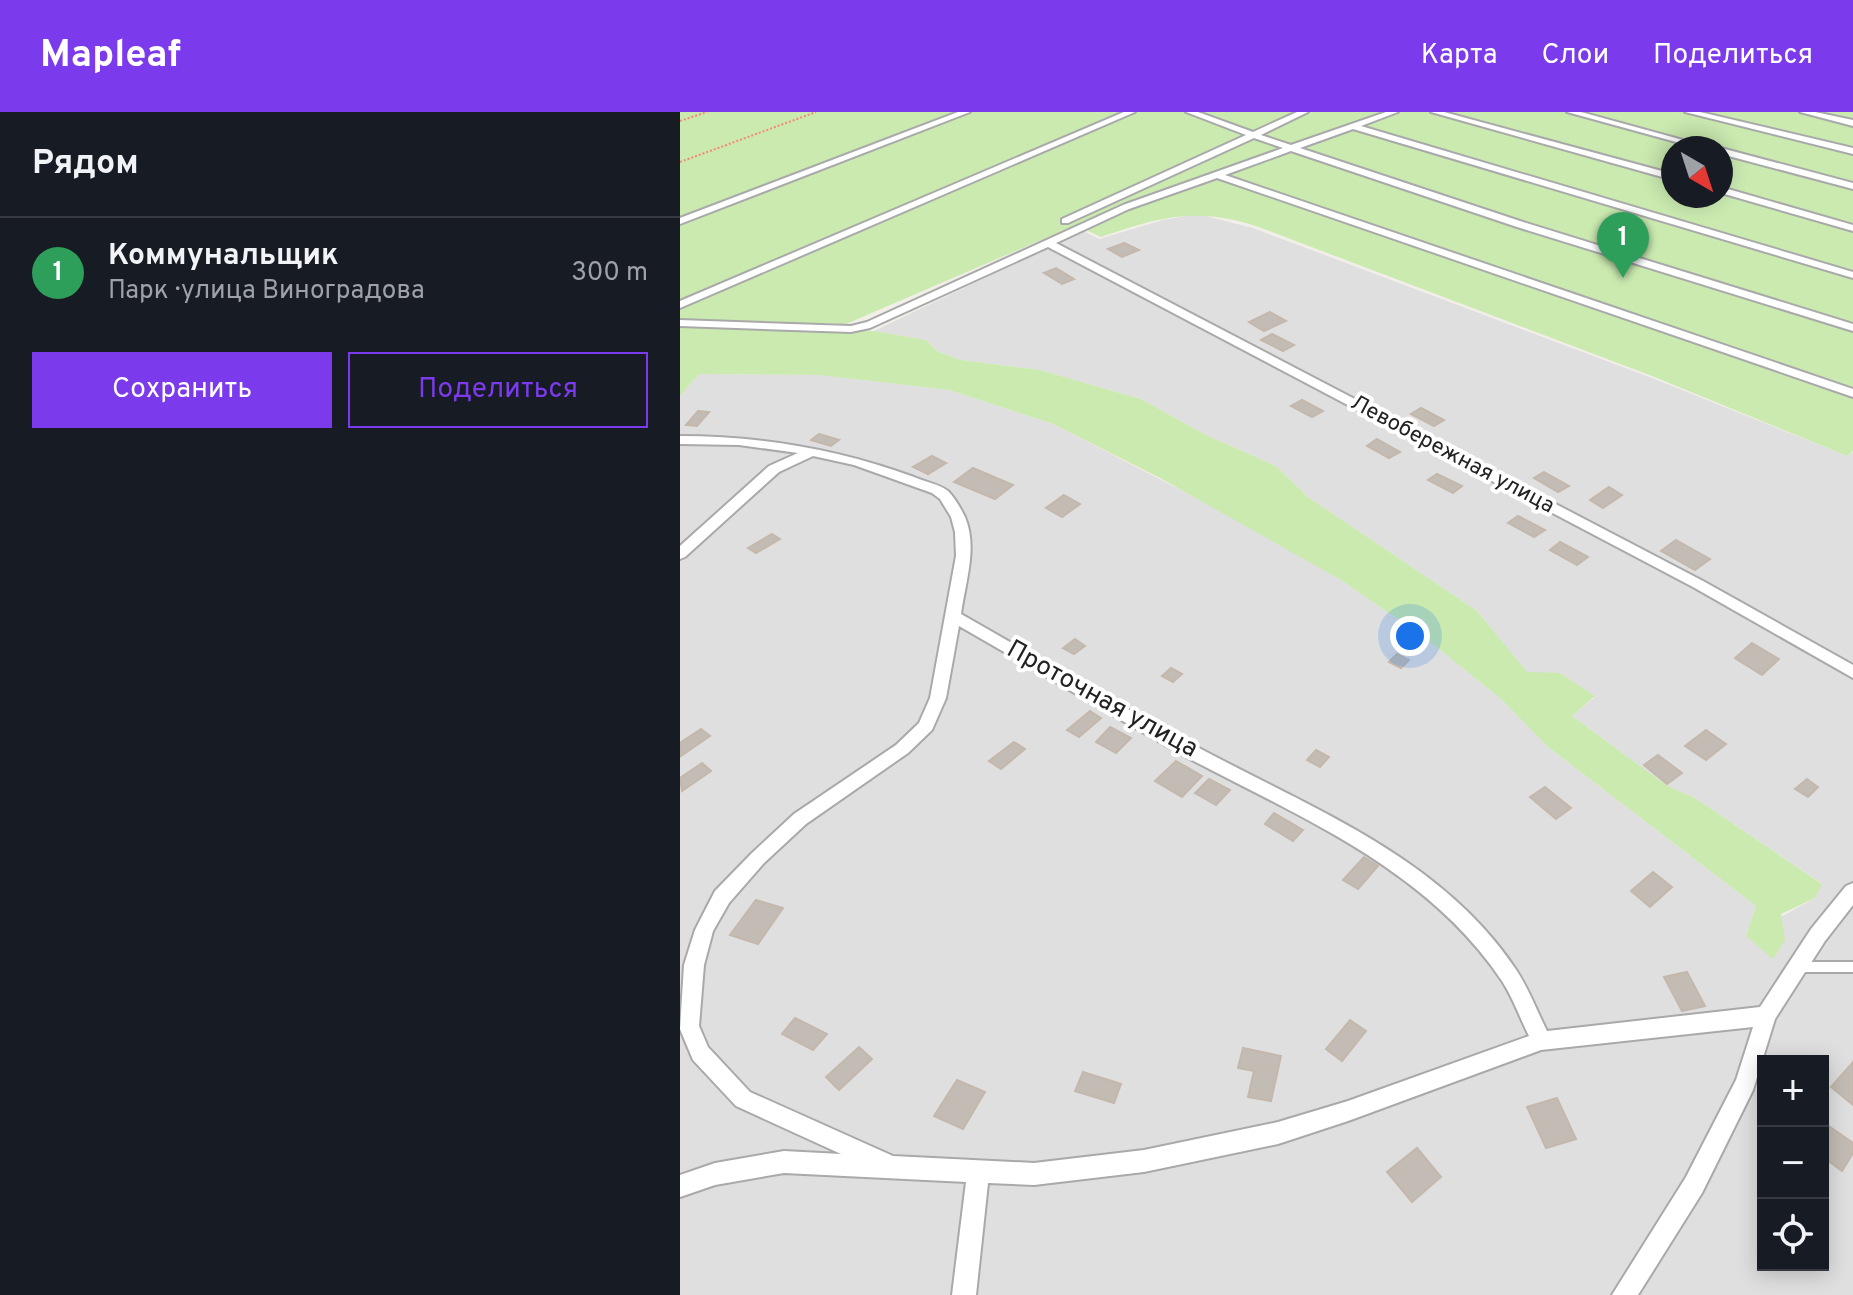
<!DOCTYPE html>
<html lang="ru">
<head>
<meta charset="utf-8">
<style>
	:root { --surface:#171b24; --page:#20242c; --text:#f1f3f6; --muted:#9ea1a6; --line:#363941; --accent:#7c3aed }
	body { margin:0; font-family:Overpass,sans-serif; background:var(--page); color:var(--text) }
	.controls { position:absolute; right:24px; bottom:24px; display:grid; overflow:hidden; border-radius:0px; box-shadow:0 4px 20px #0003 }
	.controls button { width:72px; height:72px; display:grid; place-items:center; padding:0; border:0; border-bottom:2px solid var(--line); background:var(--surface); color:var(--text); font:40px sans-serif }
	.compass { position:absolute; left:981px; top:24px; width:72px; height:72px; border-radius:50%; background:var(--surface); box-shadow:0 4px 20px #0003; rotate:141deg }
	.you { position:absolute; left:730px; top:524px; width:28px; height:28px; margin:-20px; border:6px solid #fff; border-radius:50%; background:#1a73e8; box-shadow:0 0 0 12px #1a73e833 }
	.badge { display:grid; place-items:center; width:52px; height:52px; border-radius:50%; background:var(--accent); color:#fff; font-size:26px; font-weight:700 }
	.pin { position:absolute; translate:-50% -66px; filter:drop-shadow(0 2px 4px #0008) }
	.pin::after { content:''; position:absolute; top:42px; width:28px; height:24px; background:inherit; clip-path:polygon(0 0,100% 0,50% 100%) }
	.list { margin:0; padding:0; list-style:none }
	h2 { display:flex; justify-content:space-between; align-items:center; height:104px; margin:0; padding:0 32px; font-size:34px }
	h2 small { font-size:26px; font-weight:400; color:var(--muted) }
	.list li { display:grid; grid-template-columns:52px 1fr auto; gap:24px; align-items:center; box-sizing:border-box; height:112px; padding:0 32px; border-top:2px solid var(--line) }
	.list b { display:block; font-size:30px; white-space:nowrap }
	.list p { margin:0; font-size:26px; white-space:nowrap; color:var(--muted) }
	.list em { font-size:26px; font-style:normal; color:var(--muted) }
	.actions { display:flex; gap:16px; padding:24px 32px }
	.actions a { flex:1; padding:18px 0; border:2px solid var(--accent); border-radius:0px; text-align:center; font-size:28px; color:var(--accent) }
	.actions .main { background:var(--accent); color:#fff }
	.icon { flex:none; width:44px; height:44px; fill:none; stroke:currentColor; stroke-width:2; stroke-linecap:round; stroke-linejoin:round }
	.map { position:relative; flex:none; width:1173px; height:1183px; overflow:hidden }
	header { display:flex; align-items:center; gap:48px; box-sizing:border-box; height:112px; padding:0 40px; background:var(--accent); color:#fff }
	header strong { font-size:38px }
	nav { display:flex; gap:44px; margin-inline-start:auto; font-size:28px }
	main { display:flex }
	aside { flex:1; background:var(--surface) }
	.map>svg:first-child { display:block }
	.residential { fill:#e0dfdf; fill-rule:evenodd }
	.grass { fill:#caeab0; fill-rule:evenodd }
	.building { fill:#c3bcb5; stroke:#c4b7ab; stroke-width:2 }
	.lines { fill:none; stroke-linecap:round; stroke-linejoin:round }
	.service-casing { stroke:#a9a9a9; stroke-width:14 }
	.minor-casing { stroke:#a9a9a9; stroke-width:4 }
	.path { stroke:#f98773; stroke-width:2; stroke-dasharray:2 2; stroke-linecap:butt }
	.service { stroke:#fff; stroke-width:10 }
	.minor { fill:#fff; fill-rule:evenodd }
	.labels { text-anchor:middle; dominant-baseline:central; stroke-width:8; stroke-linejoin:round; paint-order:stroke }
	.far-street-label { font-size:22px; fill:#222; stroke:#fff }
	.street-label { font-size:26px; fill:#222; stroke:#fff }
</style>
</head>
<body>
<header>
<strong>Mapleaf</strong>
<nav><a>Карта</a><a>Слои</a><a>Поделиться</a></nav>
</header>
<main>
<aside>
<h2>Рядом<small></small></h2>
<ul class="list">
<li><span class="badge" style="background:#2e9e5b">1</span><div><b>Коммунальщик</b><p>Парк · улица Виноградова</p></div><em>300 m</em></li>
</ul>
<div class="actions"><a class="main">Сохранить</a><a>Поделиться</a></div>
</aside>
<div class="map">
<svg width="1173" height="1183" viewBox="0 0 1173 1183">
	<rect width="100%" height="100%" fill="#f2efe9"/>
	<!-- residential -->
	<path class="residential" d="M518,102L573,116L972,266L1167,344L1173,340V1183H0V284L19,262L139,263L269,278L373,312L576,417L661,468L749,529L821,587L868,635L1076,794L1066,824L1135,786L1141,771L1015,686L986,673L892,604L915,585L880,561H847L797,499L628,385L596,354L526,323L461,287L360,258L281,248L257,239L246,228L194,219L403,119L419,127L483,108ZM1083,949H1143V1153H1083Z"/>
	<!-- grass -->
	<path class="grass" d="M0,0H1173V339L1167,344L972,264L576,114C515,95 480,105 421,125L396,113L166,212L64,209L53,216L194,219L246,228L257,239L281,248L360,258L461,287L526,323L596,354L628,385L797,499L847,560L880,561L915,584L892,604L986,673L1015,686L1142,772L1135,786L1101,802L1105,828L1093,847L1066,824L1076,794L868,635L821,587L749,529L661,468L480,366L373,312L269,278L139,263L19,262L0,284ZM993,36H1041V84H993Z"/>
	<!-- building -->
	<g class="building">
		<polygon points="444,131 459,138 442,145 428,137"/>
		<polygon points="376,156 394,167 382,172 364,161"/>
		<polygon points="590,200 606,209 584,219 569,210"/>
		<polygon points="592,222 614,233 603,239 581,228"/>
		<polygon points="622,288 643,299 632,305 611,294"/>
		<polygon points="741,296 764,308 754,314 731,302"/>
		<polygon points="18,299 29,300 17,314 6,313"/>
		<polygon points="139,322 159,328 151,334 131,328"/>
		<polygon points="697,327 720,340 709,346 687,334"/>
		<polygon points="252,344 266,351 248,362 233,355"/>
		<polygon points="293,356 333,373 315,387 274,370"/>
		<polygon points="864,360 889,374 878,380 854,366"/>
		<polygon points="757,362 782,374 773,381 748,368"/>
		<polygon points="929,375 942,383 923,396 910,388"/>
		<polygon points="384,383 400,392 382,405 366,396"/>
		<polygon points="838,404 865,418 854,425 828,411"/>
		<polygon points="92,422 100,427 76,441 68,436"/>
		<polygon points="996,428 1030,447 1015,458 981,439"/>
		<polygon points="880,430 908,445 897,453 870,438"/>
		<polygon points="395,527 405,534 394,542 383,536"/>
		<polygon points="1072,531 1099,547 1082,563 1055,546"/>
		<polygon points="717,542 729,548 721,556 709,550"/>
		<polygon points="491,556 502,562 493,570 482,564"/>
		<polygon points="410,599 421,606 399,625 387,618"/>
		<polygon points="430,615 451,626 436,641 416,630"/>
		<polygon points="21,617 30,624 1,644 0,631"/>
		<polygon points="1026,618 1046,632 1026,648 1005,634"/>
		<polygon points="334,630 345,637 321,657 309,649"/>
		<polygon points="636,638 649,645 640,655 627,648"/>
		<polygon points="978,643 1002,661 987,672 964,653"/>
		<polygon points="496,649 522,664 502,685 475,669"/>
		<polygon points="22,651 31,659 2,679 0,666"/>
		<polygon points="529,667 550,678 536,693 515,681"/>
		<polygon points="1127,667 1138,675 1128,685 1115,677"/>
		<polygon points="865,675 891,696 876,707 850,685"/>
		<polygon points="594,701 623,718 613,729 585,712"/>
		<polygon points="684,745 698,754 678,777 663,768"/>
		<polygon points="973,760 992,775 970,795 951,779"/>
		<polygon points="76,788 103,796 78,832 50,823"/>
		<polygon points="1007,860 1025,894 1002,899 984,865"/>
		<polygon points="115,906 147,922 133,938 102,922"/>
		<polygon points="670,908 686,919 662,949 646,937"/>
		<polygon points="179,935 192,947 159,978 146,965"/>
		<polygon points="563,936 601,944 591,989 568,985 574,959 558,956"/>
		<polygon points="1173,950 1173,993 1151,975"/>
		<polygon points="403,960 441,972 434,991 395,979"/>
		<polygon points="277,968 305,980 283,1017 254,1004"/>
		<polygon points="877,986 896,1027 866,1036 847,995"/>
		<polygon points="1143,1010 1173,1031 1173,1041 1162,1059 1143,1045"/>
		<polygon points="737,1036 761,1065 732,1090 707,1060"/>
	</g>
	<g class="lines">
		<!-- service casing -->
		<g class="service-casing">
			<polyline id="service" points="1118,855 1173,855"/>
		</g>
		<!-- minor casing -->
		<g class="minor-casing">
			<g id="minor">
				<polygon points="278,0 290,0 0,112 0,106"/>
				<polygon points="444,0 455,0 0,196 0,189"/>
				<polygon points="506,0 518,0 573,20 617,0 628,0 581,23 611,33 706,0 718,0 681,14 1173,160 1173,166 673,17 620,36 843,110 1173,212 1173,219 837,115 611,39 545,63 1173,277 1173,285 537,66 449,97 376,131 1023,469 1173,553 1173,566 1013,475 368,135 190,216 171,220 0,214 0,208 171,214 187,210 443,93 603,36 574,26 388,111 382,111 382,107 566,23"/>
				<polygon points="751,0 764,0 993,62 993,68"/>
				<polygon points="887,0 901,0 1032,36 1018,36"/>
				<polygon points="1005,0 1020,0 1173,36 1173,42"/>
				<polygon points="1120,0 1135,0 1173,8 1173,14"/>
				<polygon points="1041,36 1173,71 1173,77 1041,42"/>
				<polygon points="1041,75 1173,113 1173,119 1041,81"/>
				<path d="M0,324C81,324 158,337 234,365C245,370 259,372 268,379C275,386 281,397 285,405C298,436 285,471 281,502C360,547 438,593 519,636C633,697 763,746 837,859C849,878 857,899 867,919L1080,895L1131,817L1166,774L1173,771V793L1145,829L1095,907L1073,978L1022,1081L958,1183H932L1006,1065L1056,968L1073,915L861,938L668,1009L598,1032L464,1060L354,1073L308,1071L296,1183H272L286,1070L104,1061L35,1073L0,1085V1063L35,1051L104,1039L161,1042L56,994L13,948L0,917L4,853L15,818L35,779L72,741L114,702L216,633L239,611L250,586L276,444L275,420L271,405L260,387L252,381L174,353L133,344L99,360L5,445L0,447V434L89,354L118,341L59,333L0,332ZM279,514C356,558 432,604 510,647C624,707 748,758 822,869C833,886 840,906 849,924L668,989L598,1010L464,1038L354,1051L213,1044L70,980L28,935L19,914L24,853L33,819L49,791L84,751L126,712L228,641L252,618L266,586Z"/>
			</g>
		</g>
		<!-- path -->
		<g class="path">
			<polyline points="0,9 27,0"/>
			<polyline points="0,50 136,0"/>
		</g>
		<!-- service -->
		<use href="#service" class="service"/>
		<!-- minor -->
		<use href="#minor" class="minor"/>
	</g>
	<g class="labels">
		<!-- far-street labels -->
		<g class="far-street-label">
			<text transform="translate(772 343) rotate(28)">Левобережная улица</text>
		</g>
		<!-- street labels -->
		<g class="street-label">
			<text transform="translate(422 588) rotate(29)">Проточная улица</text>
		</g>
	</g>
</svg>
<div class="controls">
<button>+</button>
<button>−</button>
<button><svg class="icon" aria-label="locate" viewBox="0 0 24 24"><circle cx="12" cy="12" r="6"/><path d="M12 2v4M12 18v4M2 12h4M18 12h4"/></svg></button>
</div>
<svg class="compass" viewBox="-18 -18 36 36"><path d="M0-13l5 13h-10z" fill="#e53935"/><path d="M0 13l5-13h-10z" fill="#9ea1a6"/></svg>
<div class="you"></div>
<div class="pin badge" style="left:943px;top:166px;background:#2e9e5b">1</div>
</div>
</main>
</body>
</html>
